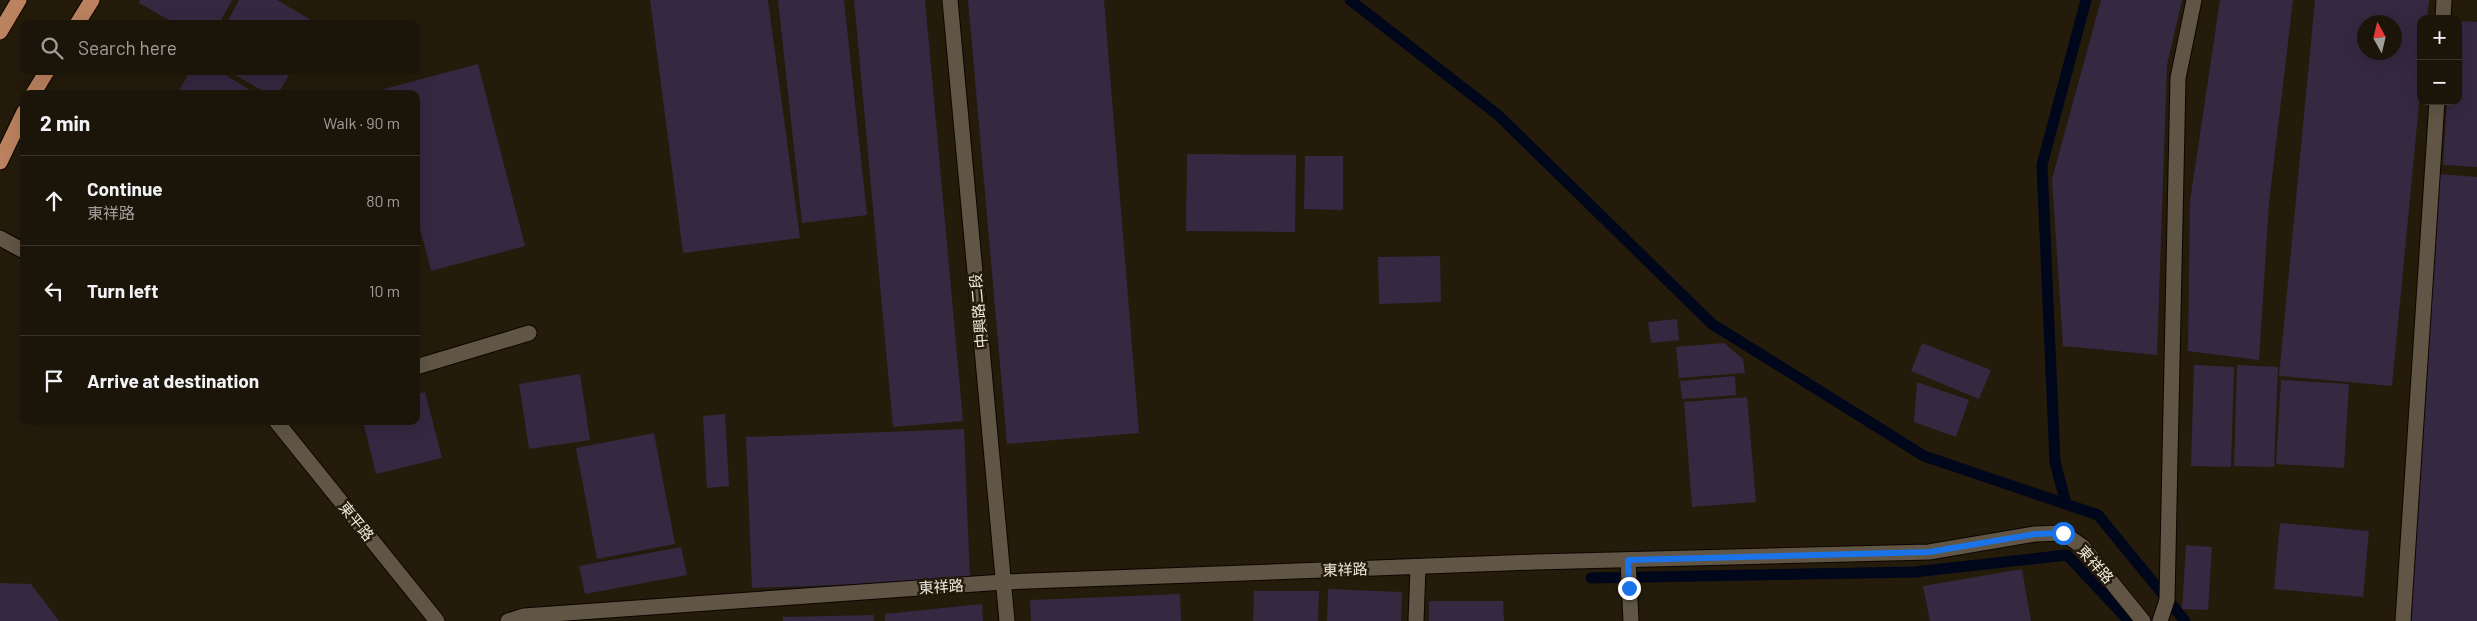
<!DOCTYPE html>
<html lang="en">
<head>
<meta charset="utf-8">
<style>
	:root { --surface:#1b1408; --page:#282116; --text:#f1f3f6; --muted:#a09e9c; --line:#393329 }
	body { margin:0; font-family:Barlow,"Noto Sans TC",sans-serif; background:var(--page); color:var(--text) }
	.controls { position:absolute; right:15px; top:15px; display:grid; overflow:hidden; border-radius:10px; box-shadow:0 5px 20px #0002 }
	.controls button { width:45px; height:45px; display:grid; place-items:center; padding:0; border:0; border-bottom:1px solid var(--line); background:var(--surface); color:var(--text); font:25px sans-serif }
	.compass { position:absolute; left:2357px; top:15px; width:45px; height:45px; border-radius:50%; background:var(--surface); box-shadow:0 5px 20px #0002; rotate:352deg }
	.stop { position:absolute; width:15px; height:15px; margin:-11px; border:4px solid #1a73e8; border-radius:50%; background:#fff }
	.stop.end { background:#1a73e8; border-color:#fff; box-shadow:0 1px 5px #0008 }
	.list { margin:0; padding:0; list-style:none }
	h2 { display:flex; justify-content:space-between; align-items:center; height:65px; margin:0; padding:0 20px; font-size:21px }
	h2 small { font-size:16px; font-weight:400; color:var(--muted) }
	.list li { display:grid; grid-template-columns:32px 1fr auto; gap:15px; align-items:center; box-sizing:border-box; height:90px; padding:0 20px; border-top:1px solid var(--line) }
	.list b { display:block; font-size:19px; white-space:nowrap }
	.list p { margin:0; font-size:16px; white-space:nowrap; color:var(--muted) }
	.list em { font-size:16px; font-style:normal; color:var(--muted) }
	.icon { flex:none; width:28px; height:28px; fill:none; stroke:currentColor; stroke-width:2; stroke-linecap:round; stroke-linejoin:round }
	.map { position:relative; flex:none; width:2477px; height:621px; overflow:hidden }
	.search { position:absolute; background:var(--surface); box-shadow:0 5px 20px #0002; left:20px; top:20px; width:400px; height:55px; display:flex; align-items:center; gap:12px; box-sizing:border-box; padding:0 18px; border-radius:10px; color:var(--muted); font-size:19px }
	.panel { position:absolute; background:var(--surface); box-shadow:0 5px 20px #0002; left:20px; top:90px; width:400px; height:335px; border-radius:10px }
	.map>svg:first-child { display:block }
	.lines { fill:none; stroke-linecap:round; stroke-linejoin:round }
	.stream { stroke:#01071b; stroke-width:11 }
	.building { fill:#352841; fill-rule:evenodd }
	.minor-casing { stroke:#0d0500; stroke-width:17 }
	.major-casing { stroke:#0d0500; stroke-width:17 }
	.minor { stroke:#615645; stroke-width:15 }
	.major { stroke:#bb825f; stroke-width:15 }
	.route { stroke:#1a73e8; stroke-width:6 }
	.labels { text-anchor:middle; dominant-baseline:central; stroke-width:5; stroke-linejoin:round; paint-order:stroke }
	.street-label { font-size:15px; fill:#efe8de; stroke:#241b0b }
</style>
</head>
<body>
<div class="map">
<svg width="2477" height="621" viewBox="0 0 2477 621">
	<rect width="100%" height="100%" fill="#241b0b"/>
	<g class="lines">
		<!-- stream -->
		<g class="stream">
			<polyline points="1350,0 1498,115 1712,324 1924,456 2098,515 2185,621"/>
			<polyline points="2066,504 2055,462 2042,165 2086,0"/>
			<polyline points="1591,578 1914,572 2067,555 2129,621"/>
		</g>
	</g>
	<!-- building -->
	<g class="building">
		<polygon points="140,0 232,0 219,24 176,24 139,3"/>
		<polygon points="239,0 277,0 318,24 226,24"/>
		<polygon points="650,0 768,0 800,238 683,253"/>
		<polygon points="778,0 844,0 867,215 802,223"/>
		<polygon points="854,0 925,0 963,421 893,427"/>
		<polygon points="968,0 1104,0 1139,433 1007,444"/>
		<polygon points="2101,0 2182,0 2167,65 2157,355 2063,346 2052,179"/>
		<polygon points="2220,0 2293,0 2269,203 2259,360 2188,351 2190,201"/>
		<path d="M2315,0H2429L2427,19H2421V83L2392,386L2279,376ZM2364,22H2394V52H2364Z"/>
		<polygon points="2458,21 2477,22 2477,167 2443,165 2447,101 2458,101"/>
		<polygon points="478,64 525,246 431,271 416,213 416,94 385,94 384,89"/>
		<polygon points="190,71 219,71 257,94 177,94"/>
		<polygon points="228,71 291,71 278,94 268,94"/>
		<polygon points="1187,154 1296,155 1295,232 1186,231"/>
		<polygon points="1305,156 1343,156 1343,210 1304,209"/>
		<polygon points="2439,174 2477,177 2477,621 2401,621"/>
		<polygon points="1440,256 1441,302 1379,304 1378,257"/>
		<polygon points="1677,319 1679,340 1651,343 1648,322"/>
		<polygon points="1724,343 1743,359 1745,373 1679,378 1676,347"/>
		<polygon points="1922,343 1991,370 1979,399 1911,371"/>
		<polygon points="2194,365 2234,367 2231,467 2191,466"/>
		<polygon points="2237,365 2278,367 2274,467 2234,466"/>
		<polygon points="580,374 590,440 529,449 519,384"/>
		<polygon points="1735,376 1736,395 1682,399 1680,381"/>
		<polygon points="2281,380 2349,384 2344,468 2276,464"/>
		<polygon points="1917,382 1969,400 1956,437 1914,422"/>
		<polygon points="425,392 442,458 376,474 363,421 416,421 416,394"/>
		<polygon points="1747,397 1756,502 1692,507 1684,402"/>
		<polygon points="725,414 729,486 707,488 703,416"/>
		<polygon points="964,429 970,580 752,588 746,437"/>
		<polygon points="654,433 675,544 597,559 576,448"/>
		<polygon points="2280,523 2369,531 2363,597 2274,589"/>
		<polygon points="2186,545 2212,547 2208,610 2182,609"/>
		<polygon points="681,547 687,575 585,594 579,566"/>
		<polygon points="2022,569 2031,621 1930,621 1923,586"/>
		<polygon points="0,583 31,584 59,621 0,621"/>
		<polygon points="1328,589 1402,592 1401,621 1327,621"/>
		<polygon points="1254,591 1319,591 1318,621 1253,621"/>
		<polygon points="1180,594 1181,621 1031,621 1030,600"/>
		<polygon points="1429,601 1503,601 1504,621 1429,621"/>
		<polygon points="982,604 983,621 885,621 885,614"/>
		<polygon points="874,615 874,621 783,621 783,617"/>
	</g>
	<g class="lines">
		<!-- minor casing -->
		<g class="minor-casing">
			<g id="minor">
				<polyline points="950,0 1007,621"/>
				<polyline points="2443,19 2444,0"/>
				<polyline points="0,238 24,251"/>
				<polyline points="416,367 529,333"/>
				<polyline points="276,421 437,621"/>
				<polyline points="1628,560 1631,621"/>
				<polyline points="508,621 524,616 1003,582 1535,562 1929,552 2035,534 2063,533 2083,547 2143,621"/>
				<polyline points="1416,621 1418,567"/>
				<polyline points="2160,621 2167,600 2178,78 2194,0"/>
				<polyline points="2403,621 2437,101"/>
			</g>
		</g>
		<!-- major casing -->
		<g class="major-casing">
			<g id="major">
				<polyline points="77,24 92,0"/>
				<polyline points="0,32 19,0"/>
				<polyline points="33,94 47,71"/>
				<polyline points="0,162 24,112"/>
			</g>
		</g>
		<!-- minor -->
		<use href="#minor" class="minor"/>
		<!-- major -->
		<use href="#major" class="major"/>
	</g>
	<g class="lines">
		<!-- route -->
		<polyline class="route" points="1629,588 1628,560 1929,552 2035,534 2063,533"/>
	</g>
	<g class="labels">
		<!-- street labels -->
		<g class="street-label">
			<text transform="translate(978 311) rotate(-95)">中興路二段</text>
			<text transform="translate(357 521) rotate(51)">東平路</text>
			<text transform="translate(2096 564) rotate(48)">東祥路</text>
			<text transform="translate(1345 569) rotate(-2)">東祥路</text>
			<text transform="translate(941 586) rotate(-4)">東祥路</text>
		</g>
	</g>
</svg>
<div class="controls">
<button>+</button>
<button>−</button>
</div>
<svg class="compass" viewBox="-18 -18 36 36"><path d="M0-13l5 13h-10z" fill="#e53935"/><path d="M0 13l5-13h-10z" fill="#a09e9c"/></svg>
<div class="stop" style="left:2063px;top:533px"></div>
<div class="stop end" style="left:1629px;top:588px"></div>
<div class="search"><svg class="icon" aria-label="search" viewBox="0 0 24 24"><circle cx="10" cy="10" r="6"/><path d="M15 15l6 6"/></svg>Search here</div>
<section class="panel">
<h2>2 min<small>Walk · 90 m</small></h2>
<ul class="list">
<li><svg class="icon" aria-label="ahead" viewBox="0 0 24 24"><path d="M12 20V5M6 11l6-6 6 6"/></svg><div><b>Continue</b><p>東祥路</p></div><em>80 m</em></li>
<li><svg class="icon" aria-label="left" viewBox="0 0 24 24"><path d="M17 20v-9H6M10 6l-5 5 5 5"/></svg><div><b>Turn left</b></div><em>10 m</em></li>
<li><svg class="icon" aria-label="arrive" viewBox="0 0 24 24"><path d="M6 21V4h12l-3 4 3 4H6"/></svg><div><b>Arrive at destination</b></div></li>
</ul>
</section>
</div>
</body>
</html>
